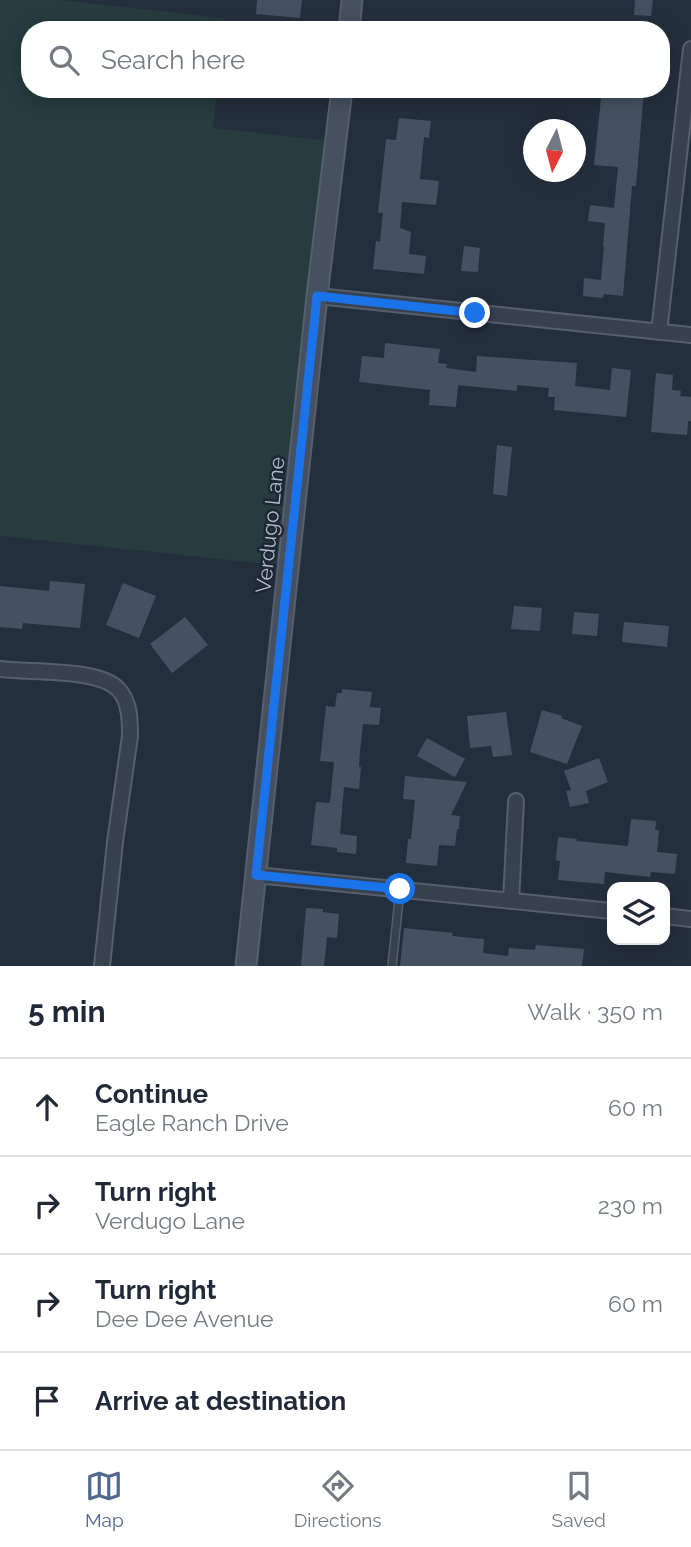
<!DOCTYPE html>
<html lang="en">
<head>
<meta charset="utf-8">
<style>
	:root { --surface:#fff; --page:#f2f2f3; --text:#1f2937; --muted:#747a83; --line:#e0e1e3; --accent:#4f688e }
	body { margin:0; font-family:Raleway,sans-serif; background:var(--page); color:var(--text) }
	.controls { position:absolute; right:21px; bottom:21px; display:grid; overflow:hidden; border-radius:14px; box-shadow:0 4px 18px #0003 }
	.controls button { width:63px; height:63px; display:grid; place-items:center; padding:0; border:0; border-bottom:2px solid var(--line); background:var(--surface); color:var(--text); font:35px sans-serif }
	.compass { position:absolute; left:523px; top:119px; width:63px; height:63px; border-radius:50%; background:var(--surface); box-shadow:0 4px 18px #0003; rotate:186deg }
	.stop { position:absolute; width:21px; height:21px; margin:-16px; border:5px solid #1a73e8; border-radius:50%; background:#fff }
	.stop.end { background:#1a73e8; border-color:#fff; box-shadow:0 2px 7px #0008 }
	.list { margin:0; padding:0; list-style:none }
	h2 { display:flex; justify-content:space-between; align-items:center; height:91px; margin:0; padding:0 28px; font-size:30px }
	h2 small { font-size:23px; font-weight:400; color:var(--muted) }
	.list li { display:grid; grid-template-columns:46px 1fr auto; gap:21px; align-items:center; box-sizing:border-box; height:98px; padding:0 28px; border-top:2px solid var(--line) }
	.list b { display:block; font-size:26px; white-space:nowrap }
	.list p { margin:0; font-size:23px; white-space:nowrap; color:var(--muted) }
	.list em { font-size:23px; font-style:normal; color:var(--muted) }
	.icon { flex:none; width:38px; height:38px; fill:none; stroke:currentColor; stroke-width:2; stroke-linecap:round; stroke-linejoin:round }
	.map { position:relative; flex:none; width:691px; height:966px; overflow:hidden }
	.search { position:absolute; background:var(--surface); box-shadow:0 4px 18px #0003; left:21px; right:21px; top:21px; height:77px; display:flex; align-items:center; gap:18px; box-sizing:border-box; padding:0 24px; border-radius:28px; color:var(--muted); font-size:26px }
	.sheet { height:483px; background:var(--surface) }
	nav { display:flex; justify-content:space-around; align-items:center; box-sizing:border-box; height:98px; border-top:2px solid var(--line); background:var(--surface); font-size:19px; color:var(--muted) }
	nav a { display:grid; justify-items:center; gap:4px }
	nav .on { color:var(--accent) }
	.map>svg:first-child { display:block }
	.green { fill:#263c3f }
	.building { fill:#455162 }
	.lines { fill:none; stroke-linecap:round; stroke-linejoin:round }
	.lane-casing { stroke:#565f6c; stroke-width:10 }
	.street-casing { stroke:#565f6c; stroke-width:18 }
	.secondary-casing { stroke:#565f6c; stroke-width:23 }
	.lane { stroke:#38414e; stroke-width:7 }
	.street { stroke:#38414e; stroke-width:14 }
	.secondary { stroke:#465061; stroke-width:19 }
	.route { stroke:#1a73e8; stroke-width:9 }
	.labels { text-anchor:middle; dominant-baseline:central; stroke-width:5; stroke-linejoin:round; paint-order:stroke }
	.street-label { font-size:21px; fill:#b4bcc9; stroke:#1d2633 }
</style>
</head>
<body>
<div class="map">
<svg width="691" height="966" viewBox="0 0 691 966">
	<rect width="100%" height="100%" fill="#242f3e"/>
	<!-- green -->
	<polygon class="green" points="0,0 59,0 224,18 223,30 30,30 30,89 217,89 213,128 332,141 287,566 0,536"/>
	<!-- building -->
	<g class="building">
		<polygon points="257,0 302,0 300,18 256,14"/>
		<polygon points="635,0 653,0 651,16 634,15"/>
		<polygon points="602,89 644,89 636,186 632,186 623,296 604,294 603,298 583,296 584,278 601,280 604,246 603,246 605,223 588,221 590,205 614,208 618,167 594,165"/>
		<polygon points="399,118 431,121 429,138 424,137 420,179 439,181 436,205 402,202 400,228 411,232 409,254 426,256 424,274 373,269 376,241 380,242 383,213 378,213 386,139 396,140"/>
		<polygon points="464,246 480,248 478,272 461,271"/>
		<polygon points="385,343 440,349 438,363 447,364 446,368 476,372 477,356 577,363 575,386 610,390 612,368 631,370 626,417 554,410 555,397 548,397 549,388 517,385 517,391 458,385 456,407 429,405 430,390 359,382 362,356 384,358"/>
		<polygon points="656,373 673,375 672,390 681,391 680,396 691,397 691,421 688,421 687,435 651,432"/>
		<polygon points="497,445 512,447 507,496 493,494"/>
		<polygon points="50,581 85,584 80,628 23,623 22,629 0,627 0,586 49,591"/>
		<polygon points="123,583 156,596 139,638 106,625"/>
		<polygon points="514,606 542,608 540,631 511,629"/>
		<polygon points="574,612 599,614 597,636 572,634"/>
		<polygon points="185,617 208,645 172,673 150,644"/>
		<polygon points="624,622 669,626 667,647 622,642"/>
		<polygon points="342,689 372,692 370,707 381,708 379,725 363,724 360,751 359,767 361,767 359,789 344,787 340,834 357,836 356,854 337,852 337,848 311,845 316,802 330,803 334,762 320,761 326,706 335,707 337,693 342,693"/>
		<polygon points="542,710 562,716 561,718 582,726 567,764 530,752"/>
		<polygon points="506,712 512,755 493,757 491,746 470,748 467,716"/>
		<polygon points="427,738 465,759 455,777 417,756"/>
		<polygon points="599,758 608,782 586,791 589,803 570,807 566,791 571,790 564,771"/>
		<polygon points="405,776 467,782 451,815 460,816 459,829 457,829 455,846 439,845 437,866 406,863 408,839 411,839 415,800 403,799"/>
		<polygon points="631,819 656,821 655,830 659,830 657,852 677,854 675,874 651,872 650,877 605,872 604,884 558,880 560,861 556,860 558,837 577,839 576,841 628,846"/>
		<polygon points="306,908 323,909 323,912 339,914 337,938 327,937 324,966 301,966"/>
		<polygon points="404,928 453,933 452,936 484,939 483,953 508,956 509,948 535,950 536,945 584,949 582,966 400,966"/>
	</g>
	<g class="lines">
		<!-- lane casing -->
		<g class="lane-casing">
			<polyline id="lane" points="392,966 400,890"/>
		</g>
		<!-- street casing -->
		<g class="street-casing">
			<g id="street">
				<polyline points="317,296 691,335"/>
				<polyline points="659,332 691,49"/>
				<path d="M0,669C29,673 98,668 118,689C130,701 130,721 130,736L115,842L102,966"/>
				<polyline points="256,875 612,911"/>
				<polyline points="511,901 516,801"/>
				<polyline points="665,916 691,919"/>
			</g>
		</g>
		<!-- secondary casing -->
		<g class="secondary-casing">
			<g id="secondary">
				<polyline points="349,30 352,0"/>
				<polyline points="246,966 317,296 342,89"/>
			</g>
		</g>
		<!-- lane -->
		<use href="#lane" class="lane"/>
		<!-- street -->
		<use href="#street" class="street"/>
		<!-- secondary -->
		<use href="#secondary" class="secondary"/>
	</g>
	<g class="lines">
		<!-- route -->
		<polyline class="route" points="400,889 256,875 317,296 475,313"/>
	</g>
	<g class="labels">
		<!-- street labels -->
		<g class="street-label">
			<text transform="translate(270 525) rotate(-84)">Verdugo Lane</text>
		</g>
	</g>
</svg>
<div class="controls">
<button><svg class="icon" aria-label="layers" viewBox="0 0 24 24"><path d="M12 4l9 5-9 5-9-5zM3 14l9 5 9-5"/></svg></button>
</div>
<svg class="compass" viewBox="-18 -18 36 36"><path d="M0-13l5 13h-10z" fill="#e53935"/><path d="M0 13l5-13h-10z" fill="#747a83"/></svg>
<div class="stop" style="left:400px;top:889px"></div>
<div class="stop end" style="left:475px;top:313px"></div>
<div class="search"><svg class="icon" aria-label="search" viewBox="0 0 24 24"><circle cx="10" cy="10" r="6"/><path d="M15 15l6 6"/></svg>Search here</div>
</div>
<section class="sheet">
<h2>5 min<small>Walk · 350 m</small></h2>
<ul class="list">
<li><svg class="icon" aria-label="ahead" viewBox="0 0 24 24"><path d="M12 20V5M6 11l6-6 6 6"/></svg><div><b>Continue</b><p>Eagle Ranch Drive</p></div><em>60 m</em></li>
<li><svg class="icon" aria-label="right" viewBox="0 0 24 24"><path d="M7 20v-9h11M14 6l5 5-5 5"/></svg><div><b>Turn right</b><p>Verdugo Lane</p></div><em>230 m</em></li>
<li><svg class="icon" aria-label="right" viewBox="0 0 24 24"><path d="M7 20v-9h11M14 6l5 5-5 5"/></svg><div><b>Turn right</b><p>Dee Dee Avenue</p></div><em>60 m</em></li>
<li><svg class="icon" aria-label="arrive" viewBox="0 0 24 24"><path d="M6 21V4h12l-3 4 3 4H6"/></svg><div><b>Arrive at destination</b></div></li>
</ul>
</section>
<nav>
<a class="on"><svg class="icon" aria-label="map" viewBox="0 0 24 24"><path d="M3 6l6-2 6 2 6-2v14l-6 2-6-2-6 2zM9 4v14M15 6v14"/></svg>Map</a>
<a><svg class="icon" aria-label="directions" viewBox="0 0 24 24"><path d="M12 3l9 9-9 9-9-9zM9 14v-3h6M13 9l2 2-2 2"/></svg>Directions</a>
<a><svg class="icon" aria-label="saved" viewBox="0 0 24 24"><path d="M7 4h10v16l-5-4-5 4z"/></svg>Saved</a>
</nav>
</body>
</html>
